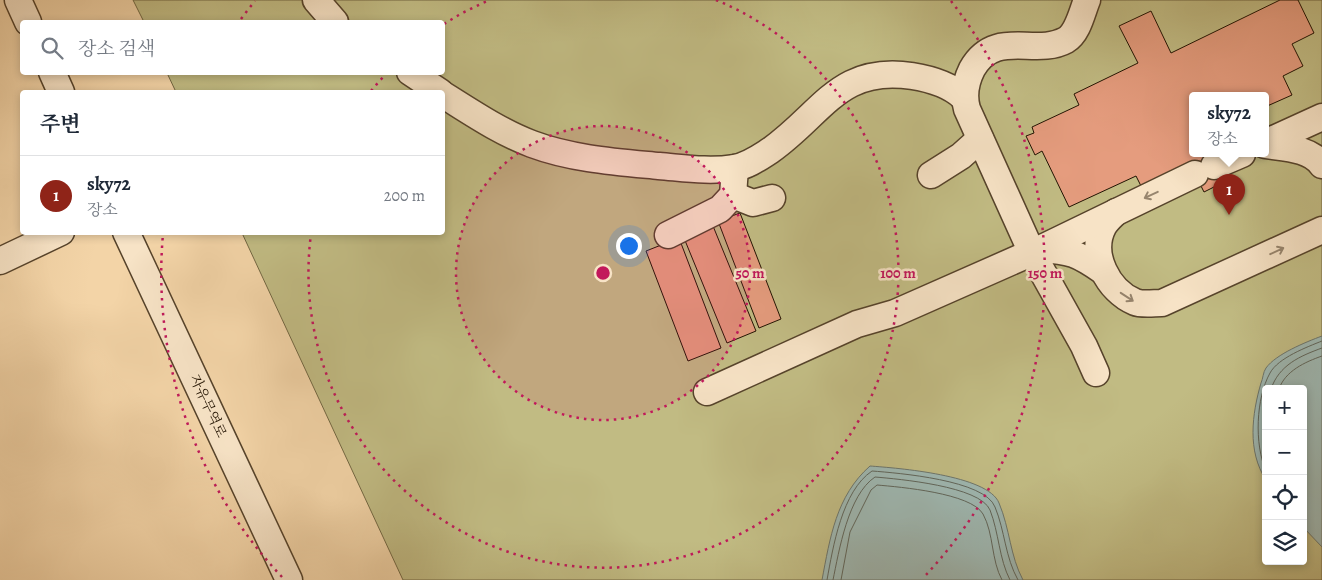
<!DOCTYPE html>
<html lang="ko">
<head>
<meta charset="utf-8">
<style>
	:root { --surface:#fff; --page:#f6f6f7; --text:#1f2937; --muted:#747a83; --line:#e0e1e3; --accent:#8f2418 }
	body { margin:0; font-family:Alegreya,"Noto Serif KR",serif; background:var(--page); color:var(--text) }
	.controls { position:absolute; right:15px; bottom:15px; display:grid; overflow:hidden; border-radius:5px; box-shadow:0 2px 8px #0003 }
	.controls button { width:45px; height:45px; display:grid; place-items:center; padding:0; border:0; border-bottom:1px solid var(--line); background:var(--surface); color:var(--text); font:25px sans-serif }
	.you { position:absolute; left:628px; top:245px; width:18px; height:18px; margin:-12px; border:4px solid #fff; border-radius:50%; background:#1a73e8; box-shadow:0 0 0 8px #1a73e833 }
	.badge { display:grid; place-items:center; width:32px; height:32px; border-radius:50%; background:var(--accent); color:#fff; font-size:16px; font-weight:700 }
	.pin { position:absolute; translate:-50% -41px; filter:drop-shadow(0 1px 2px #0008) }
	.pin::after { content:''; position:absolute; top:26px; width:18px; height:15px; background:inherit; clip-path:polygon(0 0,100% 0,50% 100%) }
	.popup { position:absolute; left:1189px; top:92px; width:80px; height:65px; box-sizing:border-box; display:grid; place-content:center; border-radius:5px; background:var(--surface); filter:drop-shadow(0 1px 4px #0005); font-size:16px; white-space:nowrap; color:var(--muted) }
	.popup b { font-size:19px; color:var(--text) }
	.popup::after { content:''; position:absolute; left:50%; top:100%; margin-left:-10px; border:10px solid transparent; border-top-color:var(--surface) }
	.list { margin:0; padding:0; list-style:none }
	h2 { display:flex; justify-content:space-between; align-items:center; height:65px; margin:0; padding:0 20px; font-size:21px }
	h2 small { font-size:16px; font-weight:400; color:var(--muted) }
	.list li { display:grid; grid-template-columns:32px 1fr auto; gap:15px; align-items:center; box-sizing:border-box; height:80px; padding:0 20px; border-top:1px solid var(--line) }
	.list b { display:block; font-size:19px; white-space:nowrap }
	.list p { margin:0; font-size:16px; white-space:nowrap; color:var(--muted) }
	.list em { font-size:16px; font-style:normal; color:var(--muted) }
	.icon { flex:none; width:28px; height:28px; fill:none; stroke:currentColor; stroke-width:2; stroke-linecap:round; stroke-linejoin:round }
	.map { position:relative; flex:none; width:1322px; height:580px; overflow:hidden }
	.search { position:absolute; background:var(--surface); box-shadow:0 2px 8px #0003; left:20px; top:20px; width:425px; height:55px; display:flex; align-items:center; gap:12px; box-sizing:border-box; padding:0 18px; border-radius:5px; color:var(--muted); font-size:19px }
	.panel { position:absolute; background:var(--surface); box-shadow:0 2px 8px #0003; left:20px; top:90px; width:425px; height:145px; border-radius:5px }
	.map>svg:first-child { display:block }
	.green { fill:#c1bb83; stroke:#726742; fill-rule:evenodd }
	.water { fill:#9eb7b1; stroke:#6c756b }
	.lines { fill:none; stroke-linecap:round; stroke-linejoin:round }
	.shore { stroke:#60655a; stroke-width:1 }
	.building { fill:#e59c7e; stroke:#221302 }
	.minor-casing { stroke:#56432b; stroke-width:29 }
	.minor { stroke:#f7e3c6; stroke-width:26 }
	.oneway { stroke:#97856e }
	.ring { fill:none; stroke:#c2185b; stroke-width:2.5; stroke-dasharray:2.5 5 }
	.labels { text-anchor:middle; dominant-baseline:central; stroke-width:5; stroke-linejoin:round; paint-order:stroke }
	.street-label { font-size:14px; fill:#221302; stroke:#f7e3c6 }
	.centre { fill:#c2185b; stroke:#f7e3c6; stroke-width:2.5 }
	.ring-label { font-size:15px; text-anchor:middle; font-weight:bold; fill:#c2185b; stroke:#f7e3c6; stroke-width:5; stroke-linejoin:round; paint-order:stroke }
</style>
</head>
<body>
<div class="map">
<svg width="1322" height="580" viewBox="0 0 1322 580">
	<rect width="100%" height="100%" fill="#f3d4a7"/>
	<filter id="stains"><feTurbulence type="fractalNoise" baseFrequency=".004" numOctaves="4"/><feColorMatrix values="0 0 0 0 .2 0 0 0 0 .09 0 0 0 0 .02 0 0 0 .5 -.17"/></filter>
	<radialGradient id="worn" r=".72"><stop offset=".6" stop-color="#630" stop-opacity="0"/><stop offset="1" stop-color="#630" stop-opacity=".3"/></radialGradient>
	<!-- green -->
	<path class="green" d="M133,0H1322V580H403L242,233L442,232V92H176L167,73L442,72V22H144ZM1193,96H1265V154H1193ZM1266,389H1303V561H1266Z"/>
	<!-- water -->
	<g class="water">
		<path d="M1322,336V547L1303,527V389H1266V480C1247,451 1252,414 1261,383C1263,379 1263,372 1266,368C1276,354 1306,342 1322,336Z"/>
		<path d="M870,466C897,468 988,475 999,503C1010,529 1010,556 1023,580H822C830,538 836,496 870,466Z"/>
	</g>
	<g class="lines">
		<!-- shore -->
		<g class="shore">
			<path d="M1271,389C1279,365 1300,356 1322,348"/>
			<path d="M1279,389C1285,371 1305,362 1322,356"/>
			<path d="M1266,471C1254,444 1256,398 1270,373C1278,358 1307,347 1322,341"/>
			<path d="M827,580C833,547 842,491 872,471C898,473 985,480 995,507C1005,531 1005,557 1018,580"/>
			<path d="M833,580C839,551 848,495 875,477C898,479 980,486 990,510C999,533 999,559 1010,580"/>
			<path d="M841,580L850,532L871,490L877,485C900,487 971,493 983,514C994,534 991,560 1002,580"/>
		</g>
	</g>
	<!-- building -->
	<g class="building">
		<polygon points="1280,0 1298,0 1314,33 1292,44 1303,66 1283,76 1292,95 1265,107 1265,96 1193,96 1193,154 1208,154 1222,183 1204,192 1195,174 1142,188 1136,176 1069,207 1042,151 1035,155 1026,136 1034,133 1032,127 1079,105 1074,94 1138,63 1119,26 1151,11 1171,53"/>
		<polygon points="740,213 781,319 759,328 718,221"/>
		<polygon points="713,226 756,331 727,343 684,238"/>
		<polygon points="679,238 721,348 688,361 646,251"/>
	</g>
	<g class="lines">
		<!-- minor casing -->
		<g class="minor-casing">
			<g id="minor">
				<polyline points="18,0 28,22"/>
				<polyline points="316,0 335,22"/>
				<path d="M1087,0C1082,12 1078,33 1066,40C1035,57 995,28 972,69C965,83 963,95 967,109L1032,253L1084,346L1096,373"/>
				<polyline points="52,72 61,92"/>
				<polyline points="410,72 440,92"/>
				<path d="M442,94C471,112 500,132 532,144C572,159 617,162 659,166C684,168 709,172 734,168C748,166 760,157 771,150C823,113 839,65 912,76C931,79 949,84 963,97"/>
				<polyline points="1265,143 1322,117"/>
				<path d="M1265,145C1284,148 1310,148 1322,165"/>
				<polyline points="1214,166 1242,154"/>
				<polyline points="931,175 961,156 980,139"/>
				<polyline points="733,195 753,203 772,198"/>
				<path d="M1116,212C1112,216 1106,221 1103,227C1089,254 1108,291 1135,302C1142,305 1154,303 1162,303L1322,230"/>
				<polyline points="126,232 289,580"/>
				<polyline points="668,235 720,209 733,195 735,168"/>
				<path d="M1040,249C1071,251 1077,253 1103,271"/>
				<polyline points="0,261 61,232"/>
				<polyline points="707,392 857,324 895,313 1040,249 1195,174"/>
			</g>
		</g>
		<!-- minor -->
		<use href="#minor" class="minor"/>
	</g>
	<!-- one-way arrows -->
	<defs><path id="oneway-shaft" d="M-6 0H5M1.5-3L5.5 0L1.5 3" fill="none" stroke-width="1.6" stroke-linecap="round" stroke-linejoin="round" transform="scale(1.25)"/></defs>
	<g class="oneway">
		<use href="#oneway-shaft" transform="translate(1151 195) rotate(155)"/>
		<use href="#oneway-shaft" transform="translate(1277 251) rotate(-25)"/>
		<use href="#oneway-shaft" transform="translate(1127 297) rotate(33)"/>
	</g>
	<!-- distance rings -->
	<circle cx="603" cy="273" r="147" fill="#c2185b" fill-opacity=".12"/>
	<g class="ring">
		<circle cx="603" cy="273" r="147"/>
		<path d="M371 91A295 295 0 0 1 386 74M444 24A295 295 0 0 1 490 0M716 0A295 295 0 1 1 311 234"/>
		<path d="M282 577A442 442 0 0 1 163 234M241 19A442 442 0 0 1 255 1M951 1A442 442 0 0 1 924 577"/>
	</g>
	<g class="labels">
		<!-- street labels -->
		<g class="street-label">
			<text transform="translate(208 406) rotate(65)">자유무역로</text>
		</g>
	</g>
	<circle cx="603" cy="273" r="8" class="centre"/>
	<g class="ring-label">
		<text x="750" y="278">50 m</text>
		<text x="898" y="278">100 m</text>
		<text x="1045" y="278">150 m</text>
	</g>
	<rect width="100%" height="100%" filter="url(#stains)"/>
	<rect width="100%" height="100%" fill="url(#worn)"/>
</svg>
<div class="controls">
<button>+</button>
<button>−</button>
<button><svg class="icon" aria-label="locate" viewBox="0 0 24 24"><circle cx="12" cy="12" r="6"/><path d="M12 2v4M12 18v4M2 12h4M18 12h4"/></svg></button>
<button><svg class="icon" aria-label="layers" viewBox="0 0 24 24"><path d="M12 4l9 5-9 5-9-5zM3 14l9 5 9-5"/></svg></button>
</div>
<div class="you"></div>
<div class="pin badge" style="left:1229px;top:215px">1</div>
<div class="popup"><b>sky72</b>장소</div>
<div class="search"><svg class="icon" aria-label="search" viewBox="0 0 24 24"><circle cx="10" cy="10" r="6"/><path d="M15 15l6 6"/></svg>장소 검색</div>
<section class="panel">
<h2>주변<small></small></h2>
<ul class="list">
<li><span class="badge">1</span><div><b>sky72</b><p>장소</p></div><em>200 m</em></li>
</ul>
</section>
</div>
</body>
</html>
